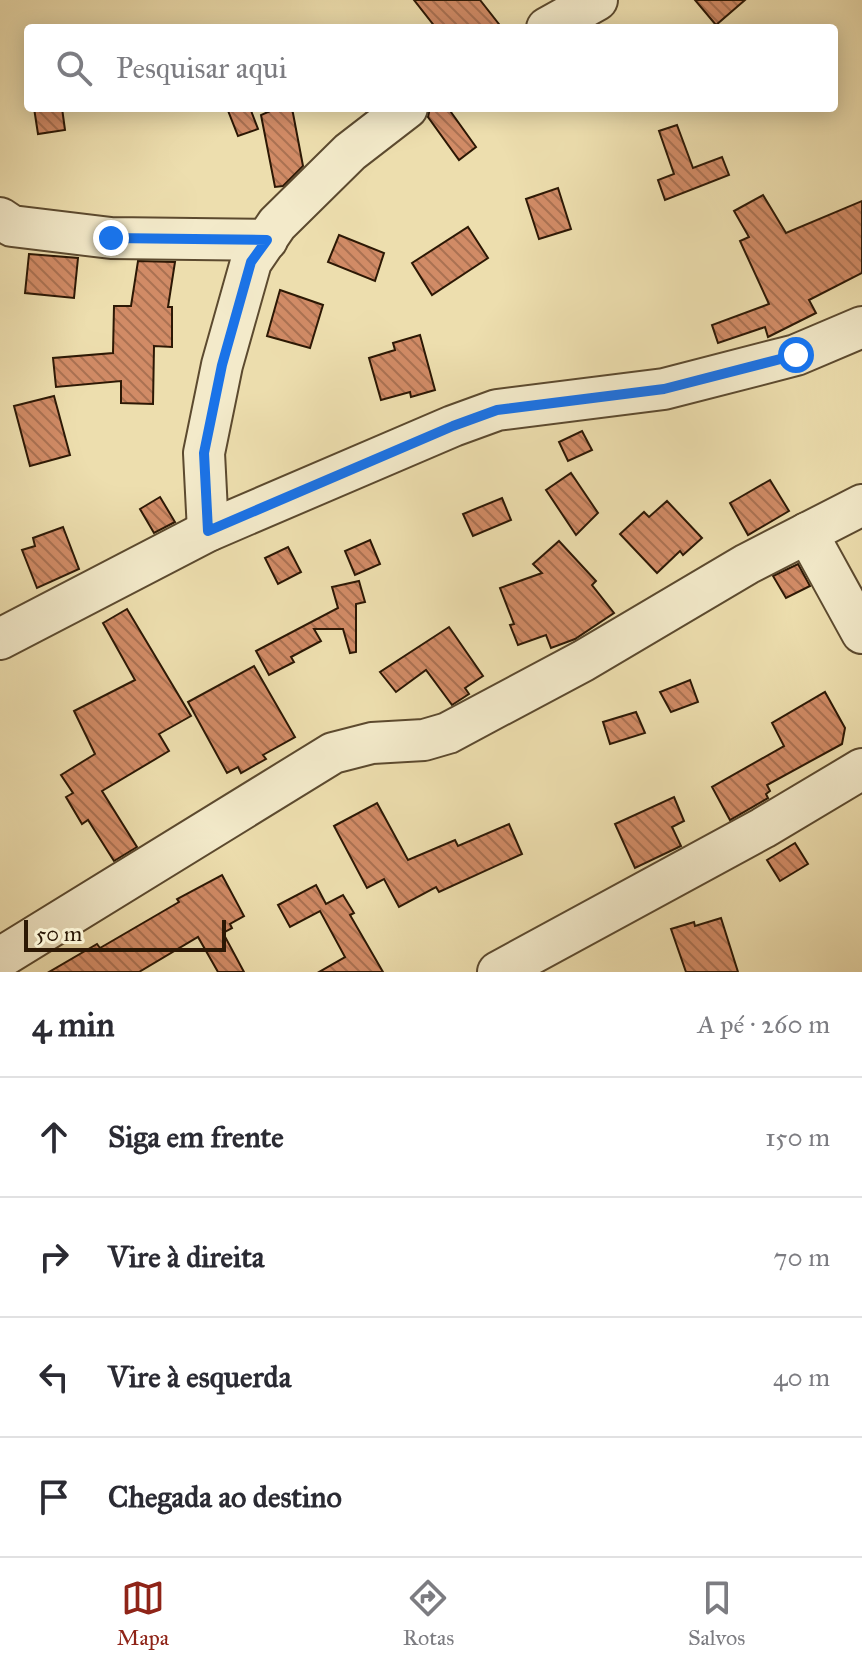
<!DOCTYPE html>
<html lang="pt">
<head>
<meta charset="utf-8">
<style>
	:root { --surface:#fff; --page:#f7f7f7; --text:#2b2b33; --muted:#7c7c81; --line:#e1e1e2; --accent:#8f2418 }
	body { margin:0; font-family:"IM FELL Great Primer",serif; background:var(--page); color:var(--text) }
	.scale { position:absolute; left:24px; bottom:20px; width:202px; box-sizing:border-box; padding-left:8px; border:4px solid #2c1805; border-top:0; font-size:22px; line-height:28px; white-space:nowrap; color:#2c1805; -webkit-text-stroke:6px #f3eaca; paint-order:stroke }
	.stop { position:absolute; width:24px; height:24px; margin:-18px; border:6px solid #1a73e8; border-radius:50%; background:#fff }
	.stop.end { background:#1a73e8; border-color:#fff; box-shadow:0 2px 8px #0008 }
	.list { margin:0; padding:0; list-style:none }
	h2 { display:flex; justify-content:space-between; align-items:center; height:104px; margin:0; padding:0 32px; font-size:34px }
	h2 small { font-size:26px; font-weight:400; color:var(--muted) }
	.list li { display:grid; grid-template-columns:52px 1fr auto; gap:24px; align-items:center; box-sizing:border-box; height:120px; padding:0 32px; border-top:2px solid var(--line) }
	.list b { display:block; font-size:30px; white-space:nowrap }
	.list em { font-size:26px; font-style:normal; color:var(--muted) }
	.icon { flex:none; width:44px; height:44px; fill:none; stroke:currentColor; stroke-width:2; stroke-linecap:round; stroke-linejoin:round }
	.map { position:relative; flex:none; width:862px; height:972px; overflow:hidden }
	.search { position:absolute; background:var(--surface); box-shadow:0 4px 20px #0003; left:24px; right:24px; top:24px; height:88px; display:flex; align-items:center; gap:20px; box-sizing:border-box; padding:0 28px; border-radius:8px; color:var(--muted); font-size:30px }
	.sheet { height:584px; background:var(--surface) }
	nav { display:flex; justify-content:space-around; align-items:center; box-sizing:border-box; height:112px; border-top:2px solid var(--line); background:var(--surface); font-size:22px; color:var(--muted) }
	nav a { display:grid; justify-items:center; gap:4px }
	nav .on { color:var(--accent) }
	.map>svg:first-child { display:block }
	.building { fill:url(#building-back-hatch); stroke:#2c1805; stroke-width:2 }
	.lines { fill:none; stroke-linecap:round; stroke-linejoin:round }
	.minor-casing { stroke:#5c4a2f; stroke-width:44 }
	.minor { stroke:#f3eaca; stroke-width:40 }
	.route { stroke:#1a73e8; stroke-width:10 }
</style>
</head>
<body>
<div class="map">
<svg width="862" height="972" viewBox="0 0 862 972">
	<defs>
		<pattern id="building-back-hatch" width="6" height="6" patternUnits="userSpaceOnUse" patternTransform="scale(2)"><rect width="6" height="6" fill="#d18b66"/><path d="M-1 5l2 2M0 0l6 6M5-1l2 2" fill="none" stroke="#aa7152"/></pattern>
	</defs>
	<rect width="100%" height="100%" fill="#eddeae"/>
	<filter id="stains"><feTurbulence type="fractalNoise" baseFrequency=".0025" numOctaves="4"/><feColorMatrix values="0 0 0 0 .2 0 0 0 0 .09 0 0 0 0 .02 0 0 0 .5 -.17"/></filter>
	<radialGradient id="worn" r=".72"><stop offset=".6" stop-color="#630" stop-opacity="0"/><stop offset="1" stop-color="#630" stop-opacity=".3"/></radialGradient>
	<!-- building -->
	<g class="building">
		<polygon points="414,0 480,0 502,28 436,28"/>
		<polygon points="695,0 745,0 716,25"/>
		<polygon points="34,108 62,108 65,130 38,134"/>
		<polygon points="227,108 250,108 258,129 238,136"/>
		<polygon points="277,108 292,108 303,166 283,186 275,187 261,115"/>
		<polygon points="430,108 448,108 476,147 459,160 428,117"/>
		<polygon points="677,125 693,168 722,157 729,175 665,200 658,180 674,174 659,131"/>
		<polygon points="558,188 571,229 539,239 526,199"/>
		<polygon points="763,195 786,233 862,201 862,273 809,300 816,313 768,337 765,327 718,343 712,325 769,304 740,241 749,237 734,211"/>
		<polygon points="468,227 488,258 432,295 412,263"/>
		<polygon points="339,235 384,253 375,281 328,262"/>
		<polygon points="29,254 78,258 74,298 25,293"/>
		<polygon points="138,261 175,262 168,307 172,307 172,347 154,346 153,404 121,403 121,381 56,387 53,358 113,353 114,306 131,306"/>
		<polygon points="280,290 323,305 310,348 267,336"/>
		<polygon points="420,335 435,390 411,397 410,392 381,400 369,358 395,350 393,343"/>
		<polygon points="54,396 70,455 30,466 14,406"/>
		<polygon points="582,431 592,450 568,461 559,442"/>
		<polygon points="571,473 598,513 576,535 546,490"/>
		<polygon points="770,480 789,511 748,535 730,503"/>
		<polygon points="160,497 175,522 154,533 140,509"/>
		<polygon points="502,498 511,520 473,536 463,514"/>
		<polygon points="667,501 702,538 683,555 680,551 657,573 620,534 644,512 649,517"/>
		<polygon points="63,527 79,569 37,588 22,550 35,546 33,538"/>
		<polygon points="370,540 380,564 355,575 345,551"/>
		<polygon points="559,541 596,581 592,585 614,613 575,639 551,648 546,635 518,645 510,625 514,624 500,588 542,573 533,564"/>
		<polygon points="288,547 301,572 278,584 265,558"/>
		<polygon points="798,564 810,586 786,598 773,576"/>
		<polygon points="359,581 365,602 356,604 356,652 350,653 343,629 314,629 321,641 291,657 294,662 269,675 256,651 338,608 332,587"/>
		<polygon points="127,609 191,716 159,734 169,751 102,791 137,847 114,861 88,820 82,824 66,797 73,793 61,775 95,754 74,711 135,680 103,623"/>
		<polygon points="449,627 483,676 465,688 469,694 452,705 426,670 396,692 380,672"/>
		<polygon points="254,666 295,737 263,755 266,759 241,773 238,767 227,773 188,702"/>
		<polygon points="690,680 698,702 671,712 660,692"/>
		<polygon points="825,692 845,728 842,744 767,785 770,791 766,794 768,798 730,820 712,787 784,746 772,723"/>
		<polygon points="636,712 645,733 610,744 603,722"/>
		<polygon points="674,797 684,821 672,827 681,846 635,868 615,824"/>
		<polygon points="377,803 408,860 455,840 458,846 509,824 522,854 439,892 436,887 399,907 384,879 367,888 334,826"/>
		<polygon points="795,843 808,864 780,881 767,860"/>
		<polygon points="222,875 244,916 230,924 232,928 223,933 244,972 218,972 198,937 139,972 49,972 97,944 100,948 179,902 177,899"/>
		<polygon points="316,885 326,904 343,895 354,913 350,915 383,972 319,972 345,957 320,911 290,927 278,905"/>
		<polygon points="721,918 738,972 686,972 671,929 694,922 695,926"/>
	</g>
	<g class="lines">
		<!-- minor casing -->
		<g class="minor-casing">
			<g id="minor">
				<polyline points="547,28 597,0"/>
				<polyline points="0,218 12,226 111,238 267,240"/>
				<polyline points="208,531 204,453 222,365 251,262 277,224 350,152 407,108"/>
				<polyline points="807,533 862,633"/>
				<polyline points="0,639 208,531 453,426 497,410 664,389 796,355 862,327"/>
				<polyline points="0,958 333,753 372,743 424,740 448,733 583,661 747,564 862,505"/>
				<polyline points="498,972 763,828 862,769"/>
			</g>
		</g>
		<!-- minor -->
		<use href="#minor" class="minor"/>
	</g>
	<g class="lines">
		<!-- route -->
		<polyline class="route" points="111,238 267,240 251,262 222,365 204,453 208,531 453,426 497,410 664,389 796,355"/>
	</g>
	<rect width="100%" height="100%" filter="url(#stains)"/>
	<rect width="100%" height="100%" fill="url(#worn)"/>
</svg>
<div class="scale">50 m</div>
<div class="stop" style="left:796px;top:355px"></div>
<div class="stop end" style="left:111px;top:238px"></div>
<div class="search"><svg class="icon" aria-label="search" viewBox="0 0 24 24"><circle cx="10" cy="10" r="6"/><path d="M15 15l6 6"/></svg>Pesquisar aqui</div>
</div>
<section class="sheet">
<h2>4 min<small>A pé · 260 m</small></h2>
<ul class="list">
<li><svg class="icon" aria-label="ahead" viewBox="0 0 24 24"><path d="M12 20V5M6 11l6-6 6 6"/></svg><div><b>Siga em frente</b></div><em>150 m</em></li>
<li><svg class="icon" aria-label="right" viewBox="0 0 24 24"><path d="M7 20v-9h11M14 6l5 5-5 5"/></svg><div><b>Vire à direita</b></div><em>70 m</em></li>
<li><svg class="icon" aria-label="left" viewBox="0 0 24 24"><path d="M17 20v-9H6M10 6l-5 5 5 5"/></svg><div><b>Vire à esquerda</b></div><em>40 m</em></li>
<li><svg class="icon" aria-label="arrive" viewBox="0 0 24 24"><path d="M6 21V4h12l-3 4 3 4H6"/></svg><div><b>Chegada ao destino</b></div></li>
</ul>
</section>
<nav>
<a class="on"><svg class="icon" aria-label="map" viewBox="0 0 24 24"><path d="M3 6l6-2 6 2 6-2v14l-6 2-6-2-6 2zM9 4v14M15 6v14"/></svg>Mapa</a>
<a><svg class="icon" aria-label="directions" viewBox="0 0 24 24"><path d="M12 3l9 9-9 9-9-9zM9 14v-3h6M13 9l2 2-2 2"/></svg>Rotas</a>
<a><svg class="icon" aria-label="saved" viewBox="0 0 24 24"><path d="M7 4h10v16l-5-4-5 4z"/></svg>Salvos</a>
</nav>
</body>
</html>
